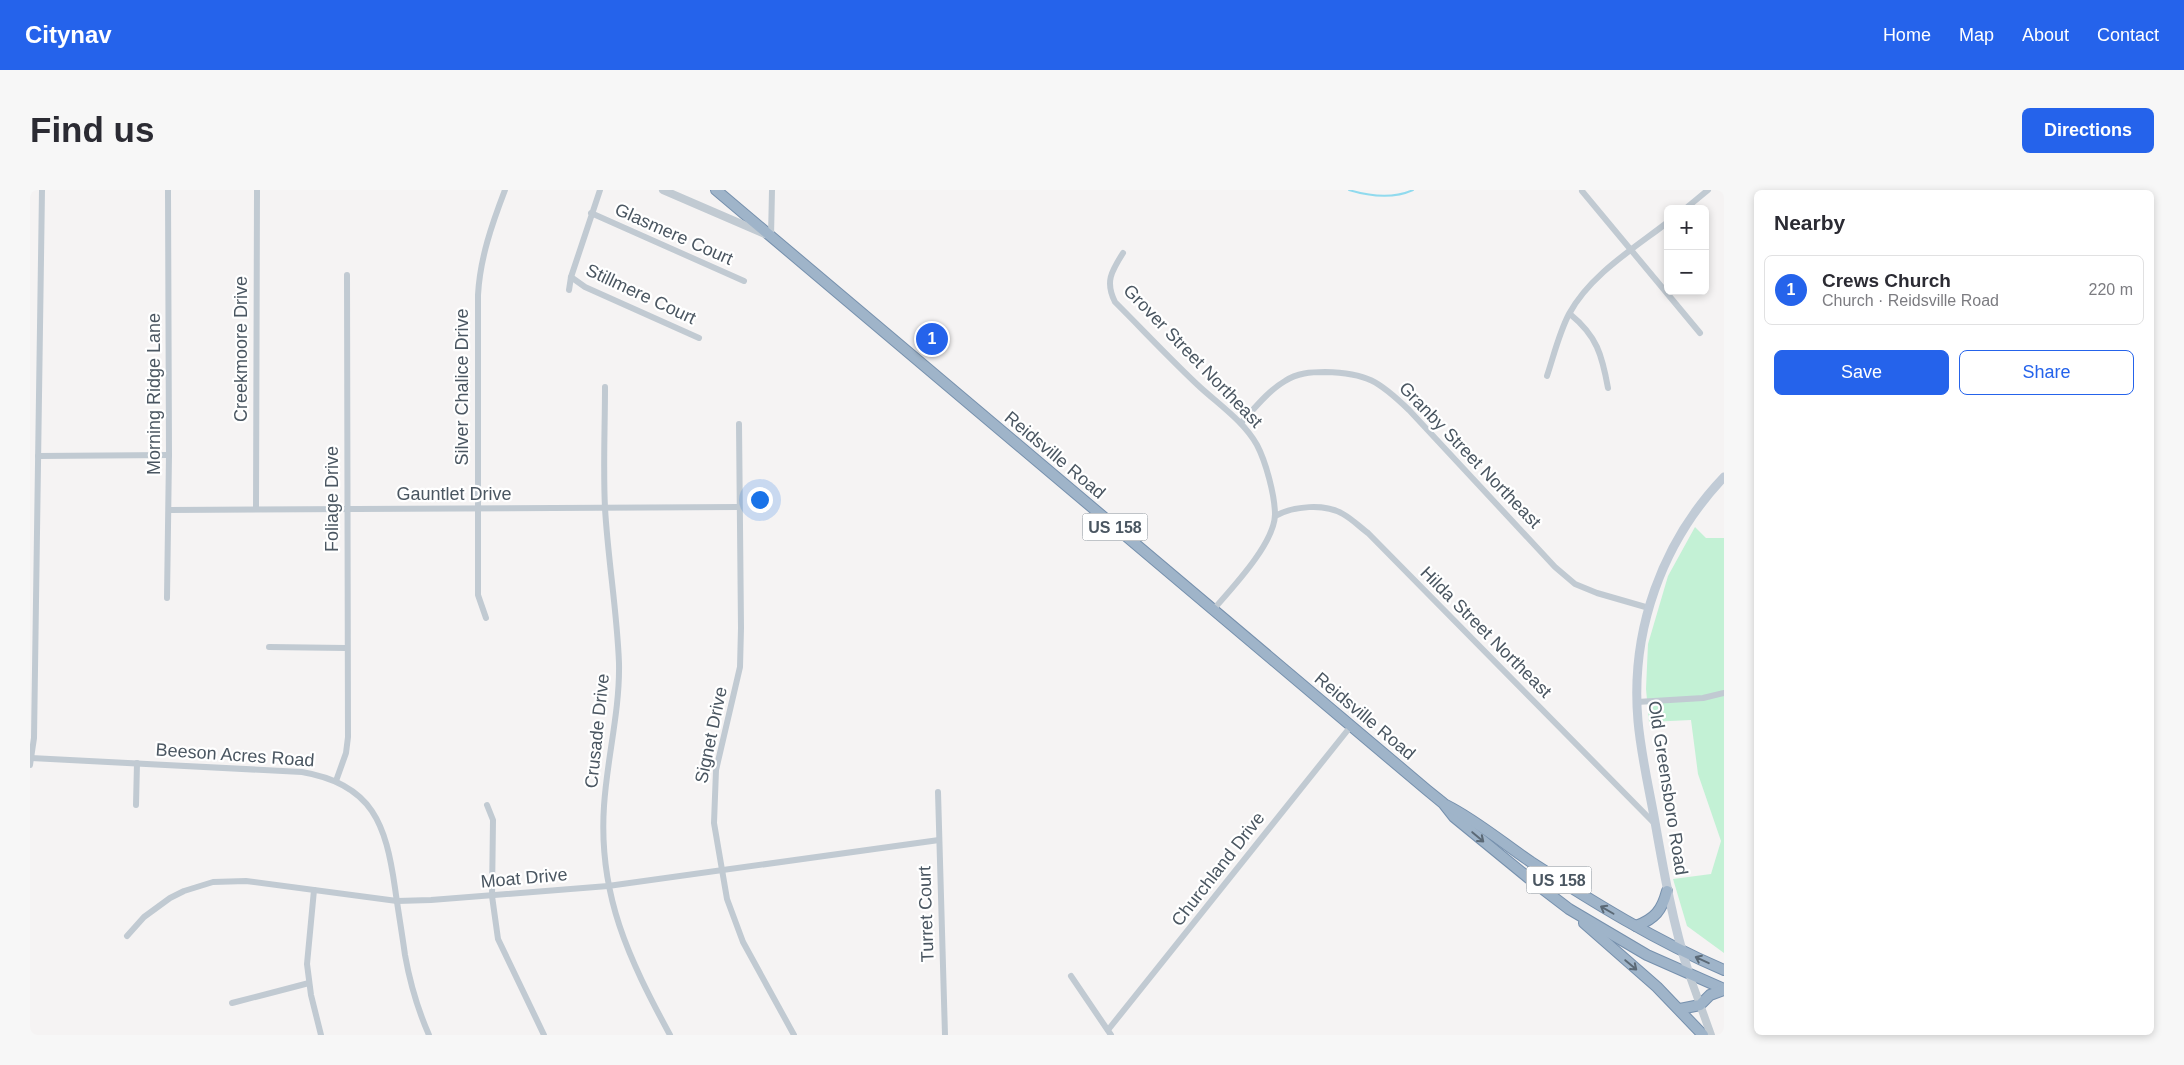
<!DOCTYPE html>
<html lang="en">
<head>
<meta charset="utf-8">
<style>
	:root { --surface:#fff; --page:#f7f7f7; --text:#2b2b33; --muted:#7c7c81; --line:#e1e1e2; --accent:#2563eb }
	body { margin:0; font-family:Arial,sans-serif; background:var(--page); color:var(--text) }
	.controls { position:absolute; right:15px; top:15px; display:grid; overflow:hidden; border-radius:8px; box-shadow:0 2px 8px #0003 }
	.controls button { width:45px; height:45px; display:grid; place-items:center; padding:0; border:0; border-bottom:1px solid var(--line); background:var(--surface); color:var(--text); font:25px sans-serif }
	.you { position:absolute; left:729px; top:309px; width:18px; height:18px; margin:-12px; border:4px solid #fff; border-radius:50%; background:#1a73e8; box-shadow:0 0 0 8px #1a73e833 }
	.badge { display:grid; place-items:center; width:32px; height:32px; border-radius:50%; background:var(--accent); color:#fff; font-size:16px; font-weight:700 }
	.pin { position:absolute; translate:-50% -50%; border:2px solid #fff; box-shadow:0 1px 5px #0006 }
	.list { margin:0; padding:0; list-style:none }
	h2 { display:flex; justify-content:space-between; align-items:center; height:65px; margin:0; padding:0 20px; font-size:21px }
	h2 small { font-size:16px; font-weight:400; color:var(--muted) }
	.list li { display:grid; grid-template-columns:32px 1fr auto; gap:15px; align-items:center; box-sizing:border-box; height:70px; margin:0 10px 10px; padding:0 10px; border:1px solid var(--line); border-radius:8px }
	.list b { display:block; font-size:19px; white-space:nowrap }
	.list p { margin:0; font-size:16px; white-space:nowrap; color:var(--muted) }
	.list em { font-size:16px; font-style:normal; color:var(--muted) }
	.actions { display:flex; gap:10px; padding:15px 20px }
	.actions a { flex:1; padding:11px 0; border:1px solid var(--accent); border-radius:8px; text-align:center; font-size:18px; color:var(--accent) }
	.actions .main { background:var(--accent); color:#fff }
	.map { position:relative; flex:none; width:1694px; height:845px; overflow:hidden; border-radius:8px }
	header { display:flex; align-items:center; gap:30px; box-sizing:border-box; height:70px; padding:0 25px; background:var(--accent); color:#fff }
	header strong { font-size:24px }
	nav { display:flex; gap:28px; margin-inline-start:auto; font-size:18px }
	.intro { display:flex; align-items:center; justify-content:space-between; box-sizing:border-box; height:120px; padding:0 30px }
	h1 { margin:0; font-size:35px }
	.button { padding:12px 22px; border-radius:8px; background:var(--accent); color:#fff; font-size:18px; font-weight:700 }
	main { display:flex; gap:30px; padding:0 30px }
	aside { flex:1; background:var(--surface); border-radius:8px; box-shadow:0 2px 8px #0003 }
	.map>svg:first-child { display:block }
	.green { fill:#c3f1d5 }
	.lines { fill:none; stroke-linecap:round; stroke-linejoin:round }
	.stream { stroke:#90daee; stroke-width:2 }
	.trunk-casing { stroke:#7690ad; stroke-width:12 }
	.minor { stroke:#c1cad2; stroke-width:6 }
	.tertiary { stroke:#c1cad2; stroke-width:8 }
	.secondary { stroke:#c1cbd6; stroke-width:9 }
	.trunk { stroke:#9fb4c9; stroke-width:10 }
	.oneway { stroke:#5b6976 }
	.labels { text-anchor:middle; dominant-baseline:central; stroke-width:4.5; stroke-linejoin:round; paint-order:stroke }
	.shield { fill:#fff; stroke:#808990; stroke-width:1 }
	.shield-label { font-size:16px; font-weight:bold; fill:#4a5661 }
	.street-label { font-size:18px; fill:#4a5661; stroke:#fff }
</style>
</head>
<body>
<header>
<strong>Citynav</strong>
<nav><a>Home</a><a>Map</a><a>About</a><a>Contact</a></nav>
</header>
<div class="intro"><h1>Find us</h1><a class="button">Directions</a></div>
<main>
<div class="map">
<svg width="1694" height="845" viewBox="0 0 1694 845">
	<rect width="100%" height="100%" fill="#f5f3f3"/>
	<!-- green -->
	<polygon class="green" points="1665,337 1676,348 1694,348 1694,763 1657,736 1643,689 1681,684 1691,651 1668,584 1661,530 1619,532 1616,499 1618,454 1638,386"/>
	<g class="lines">
		<!-- stream -->
		<path class="stream" d="M1319,0C1339,6 1363,9 1383,0"/>
		<!-- trunk casing -->
		<g class="trunk-casing">
			<g id="trunk">
				<polyline points="686,0 1397,600 1413,613 1424,627 1501,690 1539,719 1617,765 1694,799"/>
				<path d="M1416,615C1446,630 1473,653 1501,672C1563,712 1626,751 1694,780"/>
				<polyline points="1554,733 1627,797 1673,845"/>
				<path d="M1606,736C1625,729 1632,720 1637,701"/>
				<polyline points="1650,819 1670,815 1680,805 1694,800"/>
			</g>
		</g>
		<!-- minor -->
		<g class="minor">
			<polyline points="1552,1 1670,143"/>
			<polyline points="1655,19 1678,0"/>
			<polyline points="561,23 714,91"/>
			<polyline points="741,47 742,0"/>
			<path d="M1093,63C1081,82 1075,92 1085,112C1114,141 1142,171 1171,198C1191,216 1214,232 1227,255C1236,272 1245,306 1245,325C1244,354 1202,398 1183,420"/>
			<polyline points="541,87 555,97 669,148"/>
			<polyline points="539,100 541,87 570,0"/>
			<path d="M1540,124C1567,146 1572,165 1578,198"/>
			<path d="M1517,186C1524,165 1529,143 1539,124C1560,85 1603,59 1638,32"/>
			<path d="M575,197C575,237 573,278 575,318C578,370 587,421 589,473C590,521 577,568 574,616C568,705 599,769 640,845"/>
			<path d="M1211,233C1224,219 1238,201 1255,191C1267,183 1281,182 1295,182C1337,183 1349,191 1379,220L1525,377L1545,394L1567,403L1619,418"/>
			<polyline points="709,234 711,438 710,477 686,580 684,633 697,709 713,752 764,845"/>
			<polyline points="8,266 139,265"/>
			<polyline points="226,319 227,0"/>
			<polyline points="139,320 709,317"/>
			<path d="M1245,326C1264,316 1294,313 1313,324C1322,329 1330,337 1338,343L1625,634"/>
			<polyline points="137,408 139,265 138,0"/>
			<path d="M456,428L448,405V105C450,68 462,34 475,0"/>
			<polyline points="239,457 316,458"/>
			<polyline points="1607,512 1673,508 1694,503"/>
			<path d="M1,568L272,582C343,594 356,635 365,698C368,720 372,743 375,765C380,793 388,820 399,845"/>
			<polyline points="0,575 4,548 12,0"/>
			<polyline points="306,591 316,563 318,547 317,85"/>
			<polyline points="908,602 915,845"/>
			<polyline points="106,615 107,573"/>
			<polyline points="457,615 463,630 462,706 468,749 514,845"/>
			<polyline points="284,700 277,774 281,805 291,845"/>
			<polyline points="97,746 114,727 140,708 154,701 183,692 216,691 367,711 401,710 578,696 909,650"/>
			<polyline points="1041,786 1081,845"/>
			<polyline points="202,813 279,793"/>
			<polyline points="1078,840 1321,536"/>
		</g>
		<!-- tertiary -->
		<g class="tertiary">
			<polyline points="633,0 735,44"/>
			<polyline points="1659,784 1681,845"/>
		</g>
		<!-- secondary -->
		<path class="secondary" d="M1659,784C1643,734 1634,683 1625,632C1619,598 1611,565 1608,531C1600,441 1632,352 1694,287"/>
		<!-- trunk -->
		<use href="#trunk" class="trunk"/>
	</g>
	<!-- one-way arrows -->
	<defs><path id="oneway-shaft" d="M-6 0H5M1.5-3L5.5 0L1.5 3" fill="none" stroke-width="1.6" stroke-linecap="round" stroke-linejoin="round" transform="scale(1.25)"/></defs>
	<g class="oneway">
		<use href="#oneway-shaft" transform="translate(1448 647) rotate(40)"/>
		<use href="#oneway-shaft" transform="translate(1577 720) rotate(-150)"/>
		<use href="#oneway-shaft" transform="translate(1672 770) rotate(-155)"/>
		<use href="#oneway-shaft" transform="translate(1601 775) rotate(40)"/>
	</g>
	<g class="labels">
		<!-- shield labels -->
		<g class="shield">
			<rect x="1052.5" y="323.5" width="65" height="27" rx="4"/>
			<rect x="1496.5" y="676.5" width="65" height="27" rx="4"/>
		</g>
		<g class="shield-label">
			<text x="1085" y="337">US 158</text>
			<text x="1529" y="690">US 158</text>
		</g>
		<!-- street labels -->
		<g class="street-label">
			<text transform="translate(644 44) rotate(24)">Glasmere Court</text>
			<text transform="translate(611 104) rotate(25)">Stillmere Court</text>
			<text transform="translate(211 159) rotate(-90)">Creekmoore Drive</text>
			<text transform="translate(1163 166) rotate(46)">Grover Street Northeast</text>
			<text transform="translate(432 197) rotate(-90)">Silver Chalice Drive</text>
			<text transform="translate(124 204) rotate(-90)">Morning Ridge Lane</text>
			<text transform="translate(1025 265) rotate(40)">Reidsville Road</text>
			<text transform="translate(1440 265) rotate(46)">Granby Street Northeast</text>
			<text x="424" y="304">Gauntlet Drive</text>
			<text transform="translate(302 309) rotate(-90)">Foliage Drive</text>
			<text transform="translate(1456 442) rotate(45)">Hilda Street Northeast</text>
			<text transform="translate(1335 526) rotate(40)">Reidsville Road</text>
			<text transform="translate(567 541) rotate(-84)">Crusade Drive</text>
			<text transform="translate(681 545) rotate(-78)">Signet Drive</text>
			<text transform="translate(205 565) rotate(4)">Beeson Acres Road</text>
			<text transform="translate(1638 598) rotate(81)">Old Greensboro Road</text>
			<text transform="translate(1188 679) rotate(-52)">Churchland Drive</text>
			<text transform="translate(494 688) rotate(-5)">Moat Drive</text>
			<text transform="translate(896 724) rotate(-92)">Turret Court</text>
		</g>
	</g>
</svg>
<div class="controls">
<button>+</button>
<button>−</button>
</div>
<div class="you"></div>
<div class="pin badge" style="left:902px;top:149px">1</div>
</div>
<aside>
<h2>Nearby<small></small></h2>
<ul class="list">
<li><span class="badge">1</span><div><b>Crews Church</b><p>Church · Reidsville Road</p></div><em>220 m</em></li>
</ul>
<div class="actions"><a class="main">Save</a><a>Share</a></div>
</aside>
</main>
</body>
</html>
